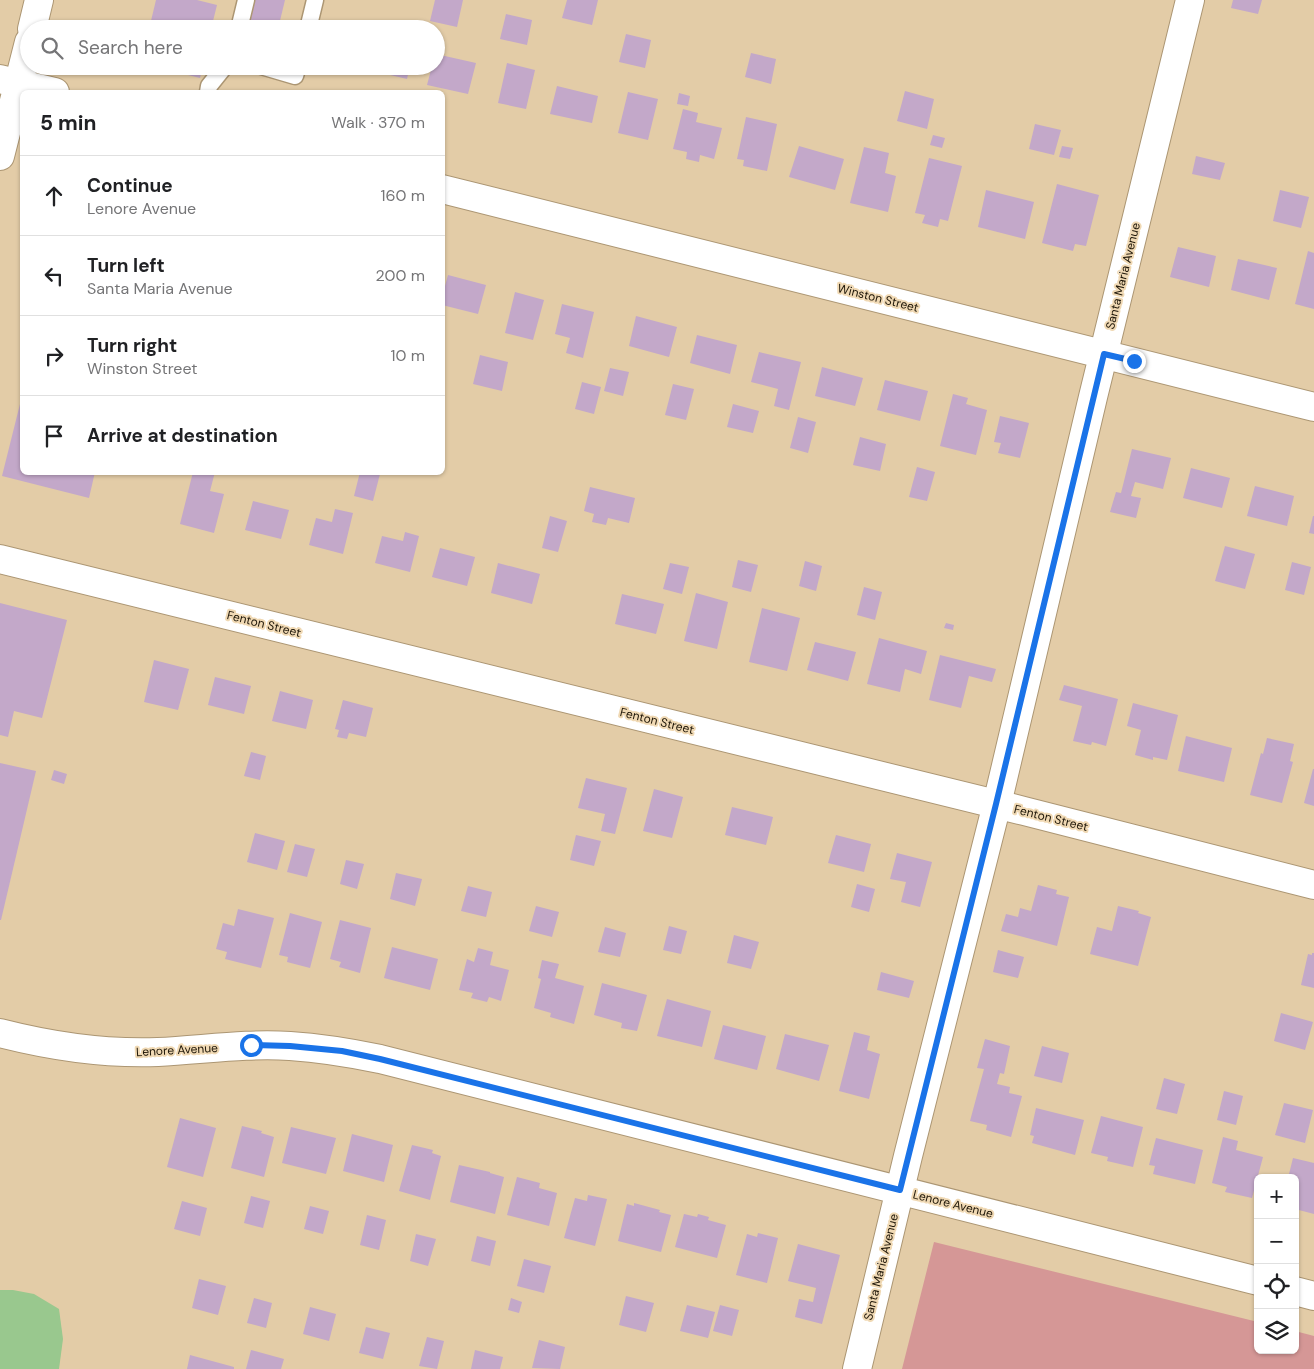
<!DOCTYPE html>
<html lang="en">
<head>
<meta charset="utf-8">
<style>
	:root { --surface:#fff; --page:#f2f2f2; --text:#202124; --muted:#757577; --line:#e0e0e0 }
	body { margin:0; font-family:"DM Sans",sans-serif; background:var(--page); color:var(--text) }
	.controls { position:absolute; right:15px; bottom:15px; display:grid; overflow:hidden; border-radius:8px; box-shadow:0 1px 4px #0004 }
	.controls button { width:45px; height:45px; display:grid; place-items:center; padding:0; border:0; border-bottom:1px solid var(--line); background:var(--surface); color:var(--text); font:25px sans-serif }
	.stop { position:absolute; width:15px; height:15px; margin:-11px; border:4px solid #1a73e8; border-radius:50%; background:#fff }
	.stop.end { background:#1a73e8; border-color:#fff; box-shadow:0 1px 5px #0008 }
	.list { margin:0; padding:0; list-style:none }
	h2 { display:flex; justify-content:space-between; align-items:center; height:65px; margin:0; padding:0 20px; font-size:21px }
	h2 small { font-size:16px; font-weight:400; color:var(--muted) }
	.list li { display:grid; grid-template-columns:32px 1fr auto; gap:15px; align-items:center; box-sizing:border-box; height:80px; padding:0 20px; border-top:1px solid var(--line) }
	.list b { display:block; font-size:19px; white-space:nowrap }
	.list p { margin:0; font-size:16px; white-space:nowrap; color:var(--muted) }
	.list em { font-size:16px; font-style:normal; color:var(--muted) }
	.icon { flex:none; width:28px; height:28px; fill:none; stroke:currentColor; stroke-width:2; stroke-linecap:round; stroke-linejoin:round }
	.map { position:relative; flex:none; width:1314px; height:1369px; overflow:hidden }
	.search { position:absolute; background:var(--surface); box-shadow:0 1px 4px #0004; left:20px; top:20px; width:425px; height:55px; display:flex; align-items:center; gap:12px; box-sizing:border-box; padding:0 18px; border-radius:28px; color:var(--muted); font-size:19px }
	.panel { position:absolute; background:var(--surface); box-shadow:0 1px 4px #0004; left:20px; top:90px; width:425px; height:385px; border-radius:8px }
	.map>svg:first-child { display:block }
	.green { fill:#d59796 }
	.water { fill:#99c88e }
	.building { fill:#c3a8c9 }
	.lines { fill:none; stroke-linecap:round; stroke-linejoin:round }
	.service-casing { stroke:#ac9673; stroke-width:19 }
	.minor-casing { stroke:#ac9673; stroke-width:30 }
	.secondary-casing { stroke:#ac9673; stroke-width:30 }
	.service { stroke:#fff; stroke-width:16 }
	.minor { stroke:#fff; stroke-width:28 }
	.secondary { stroke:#fff; stroke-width:28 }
	.route { stroke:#1a73e8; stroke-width:6 }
	.labels { text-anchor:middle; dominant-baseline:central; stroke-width:4; stroke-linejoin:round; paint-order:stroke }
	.street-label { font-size:12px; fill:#1e1608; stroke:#f0d9b4 }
</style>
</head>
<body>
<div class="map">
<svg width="1314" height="1369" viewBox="0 0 1314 1369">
	<rect width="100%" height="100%" fill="#e3cca7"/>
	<!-- green -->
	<polygon class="green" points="934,1242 1258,1322 1258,1350 1295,1350 1295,1331 1314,1336 1314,1369 902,1369"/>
	<!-- water -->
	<polygon class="water" points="0,1290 13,1290 34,1294 59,1309 63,1339 59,1369 0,1369"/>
	<!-- building -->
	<g class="building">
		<polygon points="156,0 197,0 217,5 211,29 149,29"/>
		<polygon points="253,0 285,0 278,29 247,29"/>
		<polygon points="435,0 463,0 457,27 430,21"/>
		<polygon points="567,0 598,0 592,25 562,18"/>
		<polygon points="1233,0 1262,0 1258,14 1231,8"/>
		<polygon points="506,14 532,20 527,45 500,39"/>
		<polygon points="626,34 651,40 645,68 619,62"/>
		<polygon points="751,53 776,59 771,84 745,77"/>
		<polygon points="436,54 476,63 468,94 427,85 432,66 436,66"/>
		<polygon points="507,63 535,70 526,109 498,103"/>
		<polygon points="152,66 203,66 200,78"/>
		<polygon points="361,66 410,66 407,79 361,68"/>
		<polygon points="557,86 598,96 592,123 550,114"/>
		<polygon points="905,91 934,99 927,129 897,121"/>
		<polygon points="628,92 658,99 648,140 618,133"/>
		<polygon points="679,93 690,96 688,106 677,104"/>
		<polygon points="683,109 698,113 696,122 722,128 714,159 700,155 699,162 686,159 687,152 673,149"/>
		<polygon points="746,117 777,124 767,171 743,166 744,160 737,159"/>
		<polygon points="1035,124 1061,130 1054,155 1029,149"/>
		<polygon points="933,135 945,138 942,148 930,145"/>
		<polygon points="799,146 844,159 835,190 789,177"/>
		<polygon points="1062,146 1073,148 1070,159 1059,157"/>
		<polygon points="864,147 889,153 885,173 896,176 888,212 850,203"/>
		<polygon points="1196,156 1225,163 1220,180 1192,174"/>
		<polygon points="929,158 962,166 948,221 940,219 938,227 922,223 925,215 915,213"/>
		<polygon points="1057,184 1099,195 1086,246 1075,244 1073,251 1042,243"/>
		<polygon points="986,190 1034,202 1025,239 978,227"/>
		<polygon points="1280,190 1309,197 1301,228 1273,221"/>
		<polygon points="1178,247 1216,256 1209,287 1170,277"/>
		<polygon points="1308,251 1314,253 1314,309 1295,304"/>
		<polygon points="1238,259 1277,268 1269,300 1231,290"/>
		<polygon points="448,275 486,285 478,314 442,305 442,297"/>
		<polygon points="515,292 544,300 533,340 505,333"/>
		<polygon points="562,304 594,312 583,358 566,353 570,338 555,334"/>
		<polygon points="636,316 677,327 669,357 629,346"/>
		<polygon points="697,335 737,345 730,374 690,363"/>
		<polygon points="759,352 801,362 789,410 774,406 778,389 751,382"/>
		<polygon points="480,355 508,362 502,391 473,384"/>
		<polygon points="822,367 863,378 855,406 815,396"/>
		<polygon points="610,368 629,372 623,396 604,391"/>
		<polygon points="885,380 928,391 920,421 877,410"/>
		<polygon points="582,382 601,387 594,414 575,409"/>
		<polygon points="673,384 694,389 686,420 665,415"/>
		<polygon points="953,394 968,398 966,404 987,410 976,455 940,446"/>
		<polygon points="22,396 22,472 95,472 89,498 2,476"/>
		<polygon points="733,404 759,411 753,433 727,427"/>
		<polygon points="1000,416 1029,423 1020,458 998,453 1001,443 994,442"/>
		<polygon points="798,417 816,422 808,453 790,448"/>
		<polygon points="860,437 886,444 880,471 853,465"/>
		<polygon points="1132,449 1171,458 1163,489 1135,482 1131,496 1141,498 1136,518 1110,512 1116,492 1121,493"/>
		<polygon points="917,467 935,472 927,501 909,497"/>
		<polygon points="1191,468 1230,478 1222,508 1183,498"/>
		<polygon points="193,472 215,472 210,491 224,494 214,533 180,524"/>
		<polygon points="360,472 373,472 380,474 373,501 354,496"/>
		<polygon points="1255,486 1294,496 1287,526 1247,516"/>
		<polygon points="590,487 635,498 629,523 608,518 606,525 592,522 594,514 584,511"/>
		<polygon points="253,501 289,510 281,539 245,530"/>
		<polygon points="335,509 353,513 343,554 309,545 316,518 332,522"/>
		<polygon points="550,516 567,521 558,552 542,548"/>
		<polygon points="1313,516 1314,516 1314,534 1309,533"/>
		<polygon points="405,532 419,536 410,572 375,563 382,536 403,541"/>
		<polygon points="1225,546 1255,554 1245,589 1215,581"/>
		<polygon points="440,548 475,557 467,586 432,577"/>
		<polygon points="738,560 758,565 751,592 732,587"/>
		<polygon points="805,561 822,566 816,591 799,586"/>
		<polygon points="1292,562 1311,567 1304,595 1285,590"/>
		<polygon points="498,563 540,574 532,604 491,593"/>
		<polygon points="670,563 689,567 682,594 663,589"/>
		<polygon points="864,587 882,592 875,620 857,615"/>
		<polygon points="696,593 728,602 717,649 684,641"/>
		<polygon points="622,594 664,604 656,634 615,624"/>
		<polygon points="0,603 67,620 42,718 14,711 8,737 0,735"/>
		<polygon points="762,608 800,618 787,671 749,662"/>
		<polygon points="946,623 954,625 953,630 944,628"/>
		<polygon points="879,638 927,651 921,674 905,669 900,692 867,684"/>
		<polygon points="815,642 856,652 848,681 807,670"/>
		<polygon points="940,655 996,669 992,682 969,676 961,708 929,700"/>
		<polygon points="154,660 189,669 178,710 144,702"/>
		<polygon points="215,677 251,686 244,714 208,705"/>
		<polygon points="1064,685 1118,699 1106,746 1092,742 1091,745 1073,741 1082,706 1059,700"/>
		<polygon points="280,691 313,700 306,729 272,721"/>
		<polygon points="343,700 373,708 366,737 349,733 347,739 337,737 339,730 335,729"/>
		<polygon points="1133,703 1178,715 1167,760 1153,757 1153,760 1135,755 1141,730 1127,726"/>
		<polygon points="1186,736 1232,748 1224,782 1178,771"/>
		<polygon points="1267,738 1294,744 1290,761 1293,762 1282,803 1250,795 1261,753 1263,754"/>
		<polygon points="251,752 266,756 260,780 244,776"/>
		<polygon points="0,763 36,771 1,920 0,920"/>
		<polygon points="1313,769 1314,769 1314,806 1304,803"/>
		<polygon points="54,770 67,774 64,784 51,780"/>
		<polygon points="586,778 627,788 615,834 601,831 605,814 578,808"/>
		<polygon points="654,789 683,797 672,838 643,831"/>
		<polygon points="732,807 773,817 766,845 725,835"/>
		<polygon points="255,833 285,841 277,870 247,862"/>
		<polygon points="576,835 601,841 594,866 570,860"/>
		<polygon points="836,835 871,844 864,872 828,863"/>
		<polygon points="295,844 315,849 307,877 287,872"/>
		<polygon points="897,853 932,862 920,907 901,902 906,882 890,879"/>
		<polygon points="346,860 364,864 357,889 340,884"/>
		<polygon points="396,873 422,879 415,906 390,899"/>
		<polygon points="857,884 875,889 869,912 851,907"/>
		<polygon points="1038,885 1057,890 1056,894 1069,897 1057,946 1001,931 1006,914 1018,917 1020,908 1031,911"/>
		<polygon points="468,886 492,892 486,917 461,911"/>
		<polygon points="536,906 559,912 552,937 529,931"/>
		<polygon points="1118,906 1139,911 1138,913 1151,917 1138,966 1090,954 1097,927 1112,931"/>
		<polygon points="238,909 274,918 261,968 225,959 227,952 216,949 223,923 234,926"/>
		<polygon points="290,913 322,922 310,968 287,962 288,957 279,955"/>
		<polygon points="340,920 371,928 360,973 339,967 341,962 330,959"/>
		<polygon points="669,926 687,931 681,954 663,950"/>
		<polygon points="605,927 626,933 620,957 598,952"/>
		<polygon points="734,935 759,942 751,969 727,963"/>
		<polygon points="392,947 438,959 430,990 384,978"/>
		<polygon points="478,948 493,952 490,965 509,970 501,1001 489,997 487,1002 471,998 473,993 459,990 467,959 474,962"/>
		<polygon points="998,950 1024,957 1018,978 993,972"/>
		<polygon points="1312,953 1314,953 1314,988 1301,985 1308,954 1312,955"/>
		<polygon points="542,960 559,964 555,978 584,986 574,1024 550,1017 551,1013 534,1008 541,979 538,978"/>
		<polygon points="881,972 914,981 909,998 877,990"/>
		<polygon points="602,983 647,995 637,1031 621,1028 622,1023 594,1015"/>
		<polygon points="667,999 711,1011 702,1047 657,1036"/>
		<polygon points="1281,1013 1313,1022 1305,1050 1274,1041"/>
		<polygon points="723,1025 766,1036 757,1070 714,1059"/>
		<polygon points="854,1032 870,1036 867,1050 880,1054 869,1099 839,1091"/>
		<polygon points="785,1034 829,1045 819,1081 776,1069"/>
		<polygon points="985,1039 1010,1046 1004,1074 1000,1073 997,1084 1010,1087 1009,1093 1022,1096 1011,1137 986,1130 987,1125 970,1121 984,1069 977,1068"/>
		<polygon points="1042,1046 1069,1053 1062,1083 1034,1076"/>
		<polygon points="1164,1078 1185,1084 1177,1114 1156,1109"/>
		<polygon points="1224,1091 1243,1096 1236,1125 1217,1120"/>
		<polygon points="1284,1103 1313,1110 1305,1143 1275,1135"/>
		<polygon points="1036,1108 1084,1120 1075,1155 1032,1143 1034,1136 1030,1135"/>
		<polygon points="1101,1116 1143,1127 1133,1167 1107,1161 1108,1157 1091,1153"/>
		<polygon points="180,1118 216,1128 203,1177 167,1167"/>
		<polygon points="242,1126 262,1131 261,1133 274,1137 264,1177 231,1168"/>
		<polygon points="291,1127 336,1138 326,1174 282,1163"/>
		<polygon points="352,1134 393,1145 384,1182 343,1171"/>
		<polygon points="1223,1137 1238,1141 1236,1150 1263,1157 1252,1198 1225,1192 1227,1187 1212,1183"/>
		<polygon points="1156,1138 1203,1150 1195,1184 1153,1174 1155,1166 1149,1165"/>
		<polygon points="412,1145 433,1150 432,1153 441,1156 430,1200 399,1191"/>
		<polygon points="1293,1158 1314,1163 1314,1214 1295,1209 1295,1178 1288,1178"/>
		<polygon points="459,1165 490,1172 490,1173 504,1177 495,1214 450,1202"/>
		<polygon points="517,1177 540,1183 539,1188 557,1193 549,1226 507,1215"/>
		<polygon points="588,1195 607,1199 595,1246 564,1238 575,1198 587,1201"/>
		<polygon points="251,1196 270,1201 263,1228 244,1223"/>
		<polygon points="182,1201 207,1208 200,1236 174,1229"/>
		<polygon points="634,1203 660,1210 659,1212 671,1215 661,1252 618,1241 627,1204 634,1206"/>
		<polygon points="310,1206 329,1211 323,1234 304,1229"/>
		<polygon points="684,1214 697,1217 698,1214 709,1217 708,1220 726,1225 717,1258 675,1247"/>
		<polygon points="367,1215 386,1220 379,1250 360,1245"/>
		<polygon points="758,1233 778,1238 767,1283 736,1275 747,1234 757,1237"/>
		<polygon points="416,1234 436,1239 428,1266 410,1261"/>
		<polygon points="477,1236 496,1241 490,1266 471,1261"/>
		<polygon points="798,1244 840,1255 822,1324 795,1317 799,1299 813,1302 816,1288 788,1281"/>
		<polygon points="524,1259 551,1266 544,1293 517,1286"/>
		<polygon points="199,1279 226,1286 218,1315 192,1308"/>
		<polygon points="626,1296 654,1303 646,1332 619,1325"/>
		<polygon points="254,1298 272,1303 266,1328 247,1323"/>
		<polygon points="511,1298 522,1302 519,1313 508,1310"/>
		<polygon points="687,1305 715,1312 708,1338 680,1331"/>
		<polygon points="720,1305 739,1310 732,1336 713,1331"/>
		<polygon points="310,1307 336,1314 329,1341 303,1334"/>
		<polygon points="366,1327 390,1333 383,1359 359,1353"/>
		<polygon points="427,1337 444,1341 437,1369 419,1366"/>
		<polygon points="539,1340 565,1347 560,1369 532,1368"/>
		<polygon points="251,1350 284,1359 281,1369 246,1369"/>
		<polygon points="475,1350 503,1357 500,1369 471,1369"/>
		<polygon points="190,1355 234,1367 234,1369 187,1369"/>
	</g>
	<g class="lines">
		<!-- service casing -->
		<g class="service-casing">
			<g id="service">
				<polyline points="239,29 246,0"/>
				<polyline points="308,29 315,0"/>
				<polyline points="261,66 295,76 298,66"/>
				<polyline points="208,92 209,86 225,66"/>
			</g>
		</g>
		<!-- minor casing -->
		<g class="minor-casing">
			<g id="minor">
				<polyline points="0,79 55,92"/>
				<polyline points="442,189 1314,407"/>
				<polyline points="0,559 1024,811 1314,885"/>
				<path d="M0,1033C51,1046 105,1054 158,1052C202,1050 246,1043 290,1046C321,1048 351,1053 380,1059L1258,1281"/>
				<polyline points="1295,1291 1314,1296"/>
				<polyline points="857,1369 908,1156 997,804 1093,397 1190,0"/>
			</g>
		</g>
		<!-- secondary casing -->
		<g class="secondary-casing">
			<g id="secondary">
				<polyline points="32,29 39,0"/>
				<polyline points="0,156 29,42"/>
			</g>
		</g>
		<!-- service -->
		<use href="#service" class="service"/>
		<!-- minor -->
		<use href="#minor" class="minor"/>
		<!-- secondary -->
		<use href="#secondary" class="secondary"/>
	</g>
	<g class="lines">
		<!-- route -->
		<polyline class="route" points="251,1045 290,1046 342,1051 380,1059 900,1190 996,804 1104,354 1134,361"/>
	</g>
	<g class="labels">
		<!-- street labels -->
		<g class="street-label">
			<text transform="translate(1123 276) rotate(-76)">Santa Maria Avenue</text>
			<text transform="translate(878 298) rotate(14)">Winston Street</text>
			<text transform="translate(264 624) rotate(14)">Fenton Street</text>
			<text transform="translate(657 721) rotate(14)">Fenton Street</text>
			<text transform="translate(1051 818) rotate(14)">Fenton Street</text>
			<text transform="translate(177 1050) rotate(-3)">Lenore Avenue</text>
			<text transform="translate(953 1204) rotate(14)">Lenore Avenue</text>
			<text transform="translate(881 1267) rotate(-76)">Santa Maria Avenue</text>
		</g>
	</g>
</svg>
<div class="controls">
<button>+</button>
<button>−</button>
<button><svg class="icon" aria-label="locate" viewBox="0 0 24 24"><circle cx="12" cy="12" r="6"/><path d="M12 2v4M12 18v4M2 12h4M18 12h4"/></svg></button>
<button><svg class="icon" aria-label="layers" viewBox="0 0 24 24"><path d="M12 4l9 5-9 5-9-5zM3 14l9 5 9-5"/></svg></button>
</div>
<div class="stop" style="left:251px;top:1045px"></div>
<div class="stop end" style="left:1134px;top:361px"></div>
<div class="search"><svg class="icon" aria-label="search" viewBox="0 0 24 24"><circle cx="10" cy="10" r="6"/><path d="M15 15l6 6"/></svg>Search here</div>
<section class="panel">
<h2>5 min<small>Walk · 370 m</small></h2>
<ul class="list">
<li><svg class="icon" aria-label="ahead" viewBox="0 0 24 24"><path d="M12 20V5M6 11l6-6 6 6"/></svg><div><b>Continue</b><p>Lenore Avenue</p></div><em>160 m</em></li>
<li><svg class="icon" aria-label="left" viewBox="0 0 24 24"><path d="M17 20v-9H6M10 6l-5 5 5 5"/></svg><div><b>Turn left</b><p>Santa Maria Avenue</p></div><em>200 m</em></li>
<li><svg class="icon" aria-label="right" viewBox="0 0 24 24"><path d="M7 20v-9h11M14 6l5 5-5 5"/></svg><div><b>Turn right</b><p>Winston Street</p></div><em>10 m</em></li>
<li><svg class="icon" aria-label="arrive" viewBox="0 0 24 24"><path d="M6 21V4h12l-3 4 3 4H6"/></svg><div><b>Arrive at destination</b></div></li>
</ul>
</section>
</div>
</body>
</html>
